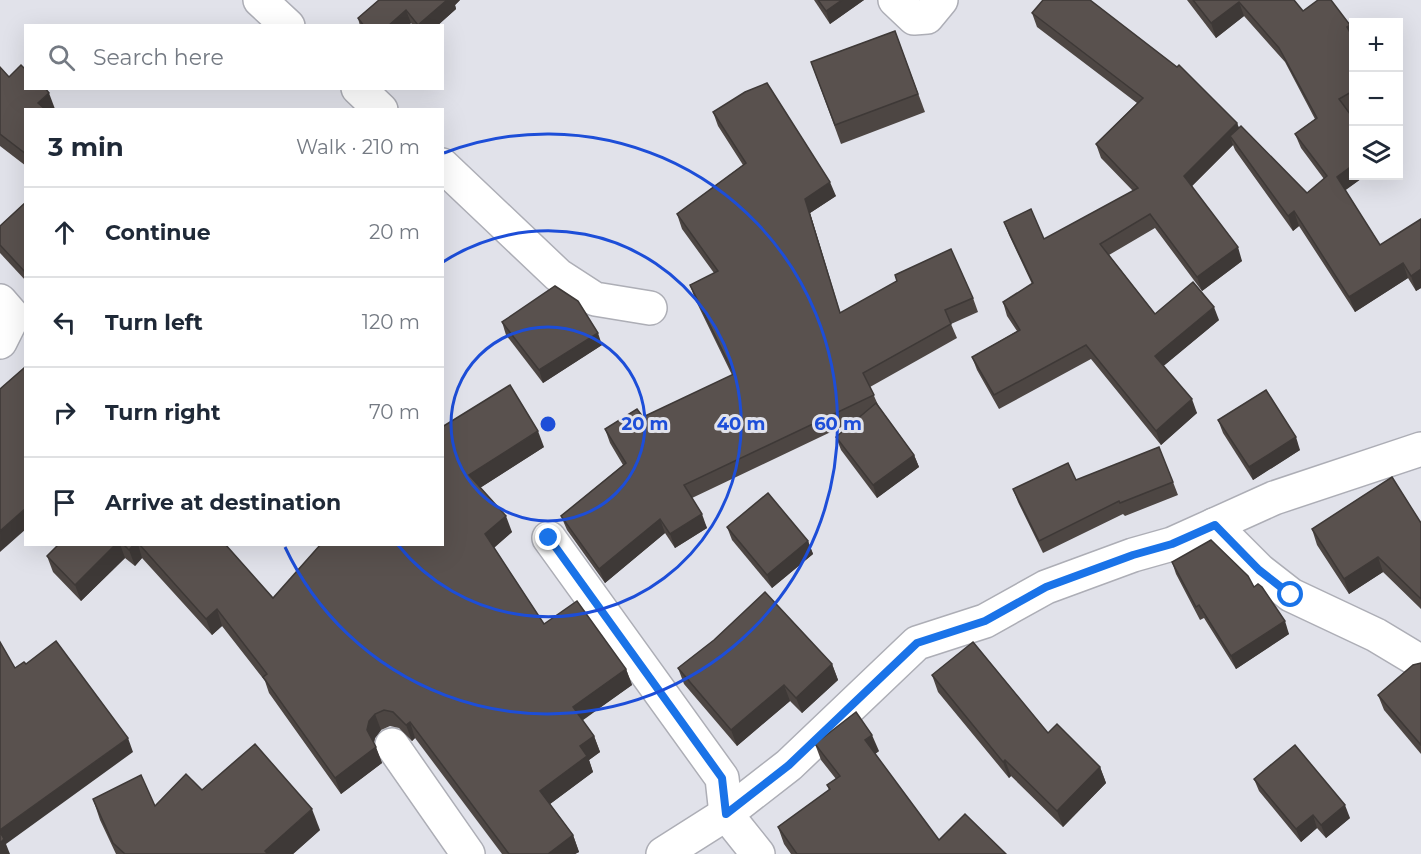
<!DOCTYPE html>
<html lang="en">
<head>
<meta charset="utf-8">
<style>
	:root { --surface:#fff; --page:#f6f6f7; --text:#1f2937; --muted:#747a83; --line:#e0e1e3 }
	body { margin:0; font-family:Montserrat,sans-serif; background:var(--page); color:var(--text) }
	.controls { position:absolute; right:18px; top:18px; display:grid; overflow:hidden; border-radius:0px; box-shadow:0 6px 24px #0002 }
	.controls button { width:54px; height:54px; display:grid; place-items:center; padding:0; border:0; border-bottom:2px solid var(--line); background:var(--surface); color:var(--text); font:30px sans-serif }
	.stop { position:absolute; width:18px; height:18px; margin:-14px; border:4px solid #1a73e8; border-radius:50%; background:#fff }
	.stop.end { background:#1a73e8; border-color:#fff; box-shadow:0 2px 6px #0008 }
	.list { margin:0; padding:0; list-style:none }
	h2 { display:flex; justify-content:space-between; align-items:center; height:78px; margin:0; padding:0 24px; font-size:26px }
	h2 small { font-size:20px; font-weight:400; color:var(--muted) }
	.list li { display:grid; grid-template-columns:39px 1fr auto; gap:18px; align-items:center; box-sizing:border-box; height:90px; padding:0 24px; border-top:2px solid var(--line) }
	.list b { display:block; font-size:22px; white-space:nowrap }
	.list em { font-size:20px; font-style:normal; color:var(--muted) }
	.icon { flex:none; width:33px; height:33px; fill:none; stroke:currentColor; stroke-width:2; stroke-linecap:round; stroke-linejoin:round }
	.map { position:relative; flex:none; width:1421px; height:854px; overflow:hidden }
	.search { position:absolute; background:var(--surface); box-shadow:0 6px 24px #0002; left:24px; top:24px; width:420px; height:66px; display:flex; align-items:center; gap:15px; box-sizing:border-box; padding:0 21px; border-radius:0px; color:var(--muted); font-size:22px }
	.panel { position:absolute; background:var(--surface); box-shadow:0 6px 24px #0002; left:24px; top:108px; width:420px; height:438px; border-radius:0px }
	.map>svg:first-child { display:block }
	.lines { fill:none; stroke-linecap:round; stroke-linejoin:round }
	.street-casing { stroke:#adaeb6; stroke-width:36 }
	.street { stroke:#fff; stroke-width:33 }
	.wall { fill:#4d4643 }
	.shaded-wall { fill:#3e3937 }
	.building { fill:#59514e; stroke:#3e3937; stroke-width:1.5 }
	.route { stroke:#1a73e8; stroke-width:8 }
	.ring { fill:none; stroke:#1d4ed8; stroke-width:3 }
	.centre { fill:#1d4ed8; stroke:#e1e2ea; stroke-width:3 }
	.ring-label { font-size:18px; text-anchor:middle; font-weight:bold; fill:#1d4ed8; stroke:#e1e2ea; stroke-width:6; stroke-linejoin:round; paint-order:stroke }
</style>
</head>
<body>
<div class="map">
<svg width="1421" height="854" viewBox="0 0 1421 854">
	<rect width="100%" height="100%" fill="#e1e2ea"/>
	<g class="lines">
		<!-- street casing -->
		<g class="street-casing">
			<g id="street">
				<polyline points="260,0 288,26"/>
				<polyline points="895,0 914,18 927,17 941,0"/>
				<polyline points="358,88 381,110"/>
				<polyline points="442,165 558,275 595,299 650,308"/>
				<polyline points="0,301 13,316 0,342"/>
				<polyline points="1214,525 1259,570 1291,595 1376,635 1421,662"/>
				<polyline points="549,538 722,778 726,814 758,854"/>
				<polyline points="392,745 468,854"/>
				<polyline points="663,854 726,814 789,765 917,643 985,621 1046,587 1133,555 1172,544 1274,498 1421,449"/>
			</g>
		</g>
		<!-- street -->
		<use href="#street" class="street"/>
	</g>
	<!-- wall -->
	<g class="wall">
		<polygon points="379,0 460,0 455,5 456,9 437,26 413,26 411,23 408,26 360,26 358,18"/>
		<polygon points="814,0 864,0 830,24"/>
		<polygon points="1187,0 1294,0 1303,11 1353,35 1353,109 1349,111 1353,176 1365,176 1345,190 1380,245 1421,219 1421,288 1416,291 1408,278 1355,312 1299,226 1293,231 1235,150 1233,145 1192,186 1242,261 1202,291 1155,228 1109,255 1155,314 1219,320 1163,366 1197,413 1161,445 1091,359 999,409 977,370 972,357 1017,331 1007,316 1003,302 1032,284 1009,235 1004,222 1044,239 1133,191 1101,158 1096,144 1137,103 1037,27 1032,13 1237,123 1239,128 1307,193 1324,179 1301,148 1295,134 1315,119 1285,62 1244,16 1216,38"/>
		<polygon points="895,31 925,112 841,144 811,62"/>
		<polygon points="0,67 9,77 55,109 26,110 26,166 0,146"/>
		<polygon points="713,112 836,196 810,213 840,313 973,298 978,312 951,324 957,338 870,387 879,407 914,455 919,467 877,498 841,450 836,437 856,420 692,498 707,528 675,548 665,533 605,583 567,530 561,516 623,465 610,443 605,429 643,417 732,375 695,299 690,285 714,273 682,229 677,214 743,165 718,126"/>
		<polygon points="26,202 26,281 0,253 0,226"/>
		<polygon points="502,322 602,345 543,383 506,335"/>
		<polygon points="1218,420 1300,450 1253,480 1223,433"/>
		<polygon points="442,427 544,447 480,488 512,532 494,548 544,624 626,669 632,685 582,720 594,736 600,752 589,760 593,772 550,804 573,835 579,852 575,854 502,854 415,738 412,741 399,728 390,726 381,730 375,738 374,743 382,763 341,794 269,693 265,681 222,626 212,635 142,558 135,566 125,558 81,601 53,572 47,556 59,544 225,544 273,598"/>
		<polygon points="1076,480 1173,482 1178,495 1125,516 1123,514 1043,553 1018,502 1013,489"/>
		<polygon points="1421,523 1421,609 1383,572 1349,594 1317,545 1312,529"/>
		<polygon points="727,527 808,541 813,554 772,588 732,540"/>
		<polygon points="1172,562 1254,587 1289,634 1236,669 1204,618 1200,620 1176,574"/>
		<polygon points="1421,663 1421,754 1384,710 1378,695"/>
		<polygon points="832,664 838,680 802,713 790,701 737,746 684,684 678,668"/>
		<polygon points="932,675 1048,733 1100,767 1106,783 1063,827 1011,776 1009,778 938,692"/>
		<polygon points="815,744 879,751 875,754 939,840 1006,854 791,854 784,844 778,827 829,790 827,785 836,779 821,760"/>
		<polygon points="1254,779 1350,818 1326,838 1317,828 1301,842 1259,791"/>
		<polygon points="202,790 320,830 293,854 116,854 100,820 93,799 155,806"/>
	</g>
	<!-- shaded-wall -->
	<g class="shaded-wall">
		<polygon points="447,0 460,0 455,5 456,9 437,26 419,26 418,25"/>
		<polygon points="842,0 864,0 830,24 826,11"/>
		<polygon points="1239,2 1244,16 1216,38 1211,23"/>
		<polygon points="406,10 411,23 408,26 388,26"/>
		<polygon points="1350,25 1353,35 1353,41 1347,27"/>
		<polygon points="49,93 55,109 41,110 38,103"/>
		<polygon points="1237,123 1242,136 1230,136 1233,145 1189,189 1184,176"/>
		<polygon points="1353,165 1353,176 1365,176 1343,192 1337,177"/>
		<polygon points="830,182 836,196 810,213 845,328 805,199"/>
		<polygon points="1294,211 1299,226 1293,231 1288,216"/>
		<polygon points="1238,247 1242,261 1202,291 1197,277"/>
		<polygon points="1403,263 1408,278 1355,312 1349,297"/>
		<polygon points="1421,269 1421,288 1416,291 1411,276"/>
		<polygon points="1214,307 1219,320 1160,369 1155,356"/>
		<polygon points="598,333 602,345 543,383 539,370"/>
		<polygon points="1192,399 1197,413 1161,445 1156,431"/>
		<polygon points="538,431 544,447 475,491 469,475"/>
		<polygon points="1296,437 1300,450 1253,480 1249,467"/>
		<polygon points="914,455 919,467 877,498 873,485"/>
		<polygon points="26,508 26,529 0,552 0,531"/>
		<polygon points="702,514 707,528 675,548 670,534"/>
		<polygon points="506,516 512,532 491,550 485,534"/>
		<polygon points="660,519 665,533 605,583 599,569"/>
		<polygon points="808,541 813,554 772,588 767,575"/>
		<polygon points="116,544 120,544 125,558 81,601 75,585"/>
		<polygon points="134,544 138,544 142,558 135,566 129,550"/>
		<polygon points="1378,557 1383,572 1349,594 1344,579"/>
		<polygon points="217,609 222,626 212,635 206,619"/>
		<polygon points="1285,621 1289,634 1236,669 1231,656"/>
		<polygon points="832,664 838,680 802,713 796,698"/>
		<polygon points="626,669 632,685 579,723 573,707"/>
		<polygon points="784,685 790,701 737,746 731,730"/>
		<polygon points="375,714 381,730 375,738 373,746 367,730 369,721"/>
		<polygon points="410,722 415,738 412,741 406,725"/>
		<polygon points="872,735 879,751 871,757 865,740"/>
		<polygon points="594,736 600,752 589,760 593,772 546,807 540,791 580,746"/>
		<polygon points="128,738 133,752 6,844 10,854 0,854 0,830"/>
		<polygon points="376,747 382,763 341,794 335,778"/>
		<polygon points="1005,760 1011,776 1009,778 1003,762"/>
		<polygon points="1100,767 1106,783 1063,827 1057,811"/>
		<polygon points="1345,805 1350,818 1326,838 1321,825"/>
		<polygon points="312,809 320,830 293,854 266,854 265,851"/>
		<polygon points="1313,815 1317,828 1301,842 1296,829"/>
		<polygon points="573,835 579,852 575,854 548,854"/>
	</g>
	<!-- building -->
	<g class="building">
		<polygon points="379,0 447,0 418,25 406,10 388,26 364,26 358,18"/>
		<polygon points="818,0 842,0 826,11"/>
		<polygon points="1043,0 1090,0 1177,67 1179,65 1237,123 1184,176 1238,247 1197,277 1150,214 1100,244 1155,314 1193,282 1214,307 1155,356 1192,399 1156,431 1086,345 994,395 972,357 1020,330 1003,302 1033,283 1004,222 1031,209 1044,239 1138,188 1096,144 1143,98 1032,13"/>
		<polygon points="1193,0 1294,0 1303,11 1318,0 1331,0 1350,25 1347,27 1353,38 1353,91 1339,99 1353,118 1353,165 1337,177 1380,245 1421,219 1421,269 1411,276 1403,263 1349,297 1294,211 1288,216 1230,136 1241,126 1307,193 1327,176 1295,134 1317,118 1279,48 1239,2 1211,23"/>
		<polygon points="895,31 918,94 835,125 811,62"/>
		<polygon points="21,65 26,70 26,88 45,88 49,93 38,103 46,110 26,110 26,154 0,134 0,67 9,77"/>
		<polygon points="767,83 830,182 805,199 840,313 897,281 895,275 951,249 973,298 945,310 951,324 863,373 874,395 684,485 702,514 670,534 660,519 599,569 561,516 626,463 605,429 637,409 643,417 734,374 690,285 718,271 677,214 746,163 713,112 745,92"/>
		<polygon points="26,202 26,273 0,245 0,226"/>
		<polygon points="555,286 578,301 598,333 539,370 502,322"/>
		<polygon points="24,368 26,370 26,508 0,531 0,389"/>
		<polygon points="510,385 538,431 469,475 506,516 485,534 544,624 577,601 626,669 573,707 594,736 580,746 587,756 540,791 573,835 548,854 509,854 410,722 406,725 393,712 384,710 375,714 369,721 367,730 376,747 335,778 263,677 267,674 217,609 206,619 139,544 225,544 273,598 321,544 442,544 442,427"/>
		<polygon points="1266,390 1296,437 1249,467 1218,420"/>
		<polygon points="876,403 914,455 873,485 836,437"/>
		<polygon points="1159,447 1173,482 1120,503 1119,501 1039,541 1013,489 1068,463 1076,480"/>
		<polygon points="1392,477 1421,523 1421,599 1378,557 1344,579 1312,529"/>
		<polygon points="768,493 808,541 767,575 727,527"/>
		<polygon points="1211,540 1248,576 1254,587 1258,584 1262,587 1285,621 1231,656 1199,605 1196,607 1172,562"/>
		<polygon points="59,544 116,544 75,585 47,556"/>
		<polygon points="123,544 134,544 129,550"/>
		<polygon points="765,592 832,664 796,698 784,685 731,730 678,668 714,640"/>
		<polygon points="56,641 128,738 0,830 0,642 15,668 24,662 26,664"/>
		<polygon points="973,642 1048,733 1057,724 1100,767 1057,811 1005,760 1003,762 932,675"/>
		<polygon points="1421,663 1421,745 1378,695 1413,665"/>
		<polygon points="856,712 872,735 865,740 939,840 965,814 1006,854 797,854 778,827 830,789 827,785 840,776 815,744"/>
		<polygon points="255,744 312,809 265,851 268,854 125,854 113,843 93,799 141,775 155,806 186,774 202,790"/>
		<polygon points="1295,745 1345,805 1321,825 1313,815 1296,829 1254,779"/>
		<polygon points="0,832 4,839 0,843"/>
	</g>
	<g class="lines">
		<!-- route -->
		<polyline class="route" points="549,538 722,778 726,814 789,765 917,643 985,621 1046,587 1133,555 1172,544 1215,525 1259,570 1291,595"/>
	</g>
	<!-- distance rings -->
	<g class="ring">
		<circle cx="548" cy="424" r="97"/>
		<path d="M443 262A193 193 0 1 1 398 545"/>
		<path d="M444 153A290 290 0 1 1 285 547"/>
	</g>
	<circle cx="548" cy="424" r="9" class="centre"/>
	<g class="ring-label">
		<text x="645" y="430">20 m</text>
		<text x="741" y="430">40 m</text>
		<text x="838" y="430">60 m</text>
	</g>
</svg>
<div class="controls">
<button>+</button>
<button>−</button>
<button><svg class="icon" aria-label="layers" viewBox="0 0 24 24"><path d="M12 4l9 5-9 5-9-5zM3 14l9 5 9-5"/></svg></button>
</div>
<div class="stop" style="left:1291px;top:595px"></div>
<div class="stop end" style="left:549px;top:538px"></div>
<div class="search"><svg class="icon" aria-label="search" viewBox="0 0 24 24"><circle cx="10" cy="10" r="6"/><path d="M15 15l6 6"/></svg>Search here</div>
<section class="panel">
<h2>3 min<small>Walk · 210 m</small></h2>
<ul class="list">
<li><svg class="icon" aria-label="ahead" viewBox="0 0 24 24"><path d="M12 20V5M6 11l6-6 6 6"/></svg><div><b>Continue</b></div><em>20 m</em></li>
<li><svg class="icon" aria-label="left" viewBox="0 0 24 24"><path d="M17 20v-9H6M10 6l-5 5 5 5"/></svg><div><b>Turn left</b></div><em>120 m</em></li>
<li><svg class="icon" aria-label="right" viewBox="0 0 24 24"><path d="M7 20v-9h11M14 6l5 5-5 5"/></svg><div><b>Turn right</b></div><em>70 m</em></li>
<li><svg class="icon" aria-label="arrive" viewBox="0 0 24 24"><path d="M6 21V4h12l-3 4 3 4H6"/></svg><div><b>Arrive at destination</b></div></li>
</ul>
</section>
</div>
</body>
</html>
